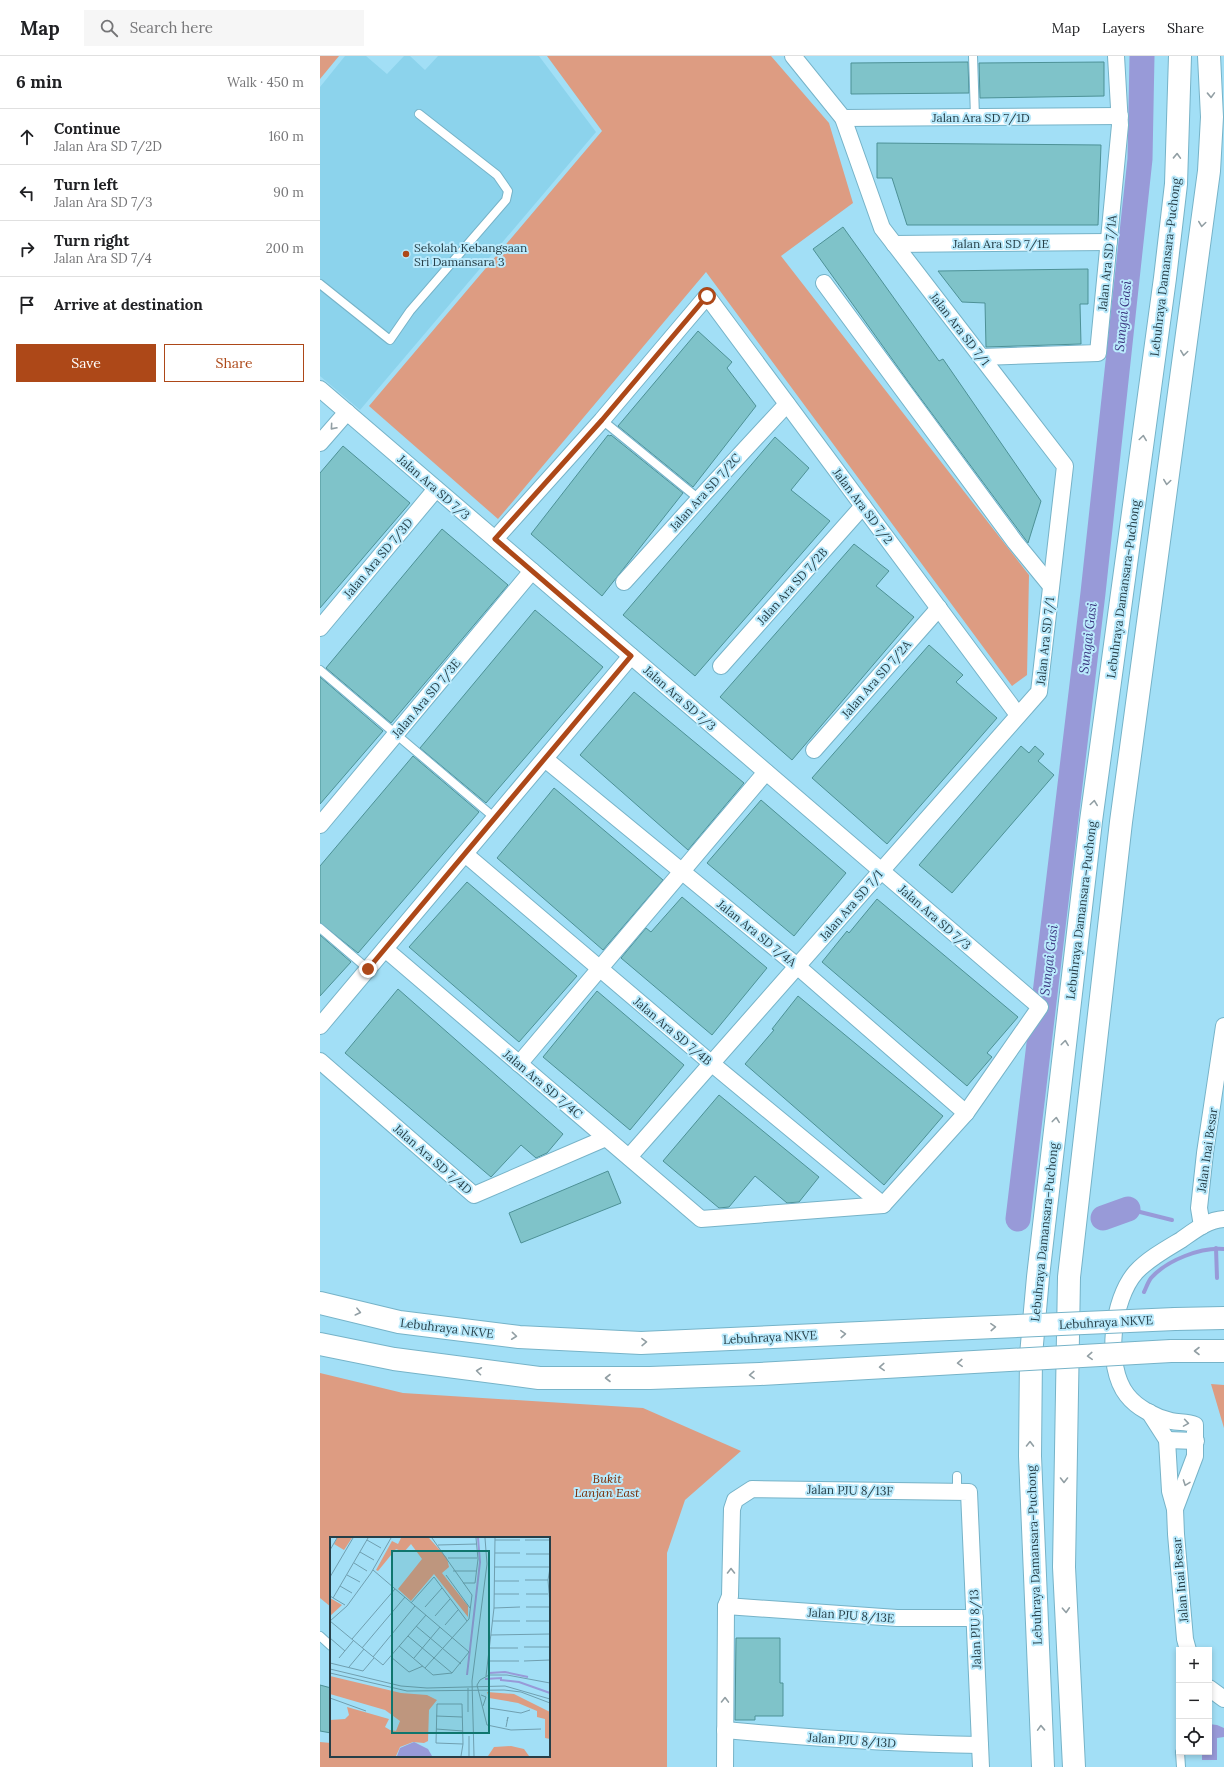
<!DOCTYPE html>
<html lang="en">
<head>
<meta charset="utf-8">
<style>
	:root { --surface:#fff; --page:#f6f6f6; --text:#202124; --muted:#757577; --line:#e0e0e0; --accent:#ad4818 }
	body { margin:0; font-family:Lora,serif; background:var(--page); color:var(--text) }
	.controls { position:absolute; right:12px; bottom:12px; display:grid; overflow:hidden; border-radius:0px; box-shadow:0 2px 6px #0003 }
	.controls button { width:36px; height:36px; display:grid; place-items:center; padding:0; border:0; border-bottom:1px solid var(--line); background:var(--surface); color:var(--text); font:20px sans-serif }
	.stop { position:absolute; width:12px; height:12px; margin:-9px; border:3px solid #ad4818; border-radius:50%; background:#fff }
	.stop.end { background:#ad4818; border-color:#fff; box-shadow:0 1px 4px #0008 }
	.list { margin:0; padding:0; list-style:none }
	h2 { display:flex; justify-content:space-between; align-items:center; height:52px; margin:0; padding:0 16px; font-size:17px }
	h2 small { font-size:13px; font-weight:400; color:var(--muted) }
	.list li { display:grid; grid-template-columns:26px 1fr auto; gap:12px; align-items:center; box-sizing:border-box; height:56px; padding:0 16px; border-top:1px solid var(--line) }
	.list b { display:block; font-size:15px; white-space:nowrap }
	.list p { margin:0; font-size:13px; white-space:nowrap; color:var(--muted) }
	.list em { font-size:13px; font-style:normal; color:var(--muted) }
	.actions { display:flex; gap:8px; padding:12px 16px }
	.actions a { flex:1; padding:9px 0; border:1px solid var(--accent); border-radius:0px; text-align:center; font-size:14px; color:var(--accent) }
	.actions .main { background:var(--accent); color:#fff }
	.icon { flex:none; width:22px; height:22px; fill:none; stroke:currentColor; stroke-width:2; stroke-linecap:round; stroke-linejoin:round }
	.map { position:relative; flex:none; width:904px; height:1711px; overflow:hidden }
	header { display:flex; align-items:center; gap:24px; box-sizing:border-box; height:56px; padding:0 20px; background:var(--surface); border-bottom:1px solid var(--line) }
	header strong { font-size:19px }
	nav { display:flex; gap:22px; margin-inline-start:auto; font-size:14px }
	.search { width:280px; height:36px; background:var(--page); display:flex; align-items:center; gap:10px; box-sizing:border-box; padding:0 14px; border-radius:0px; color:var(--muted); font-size:15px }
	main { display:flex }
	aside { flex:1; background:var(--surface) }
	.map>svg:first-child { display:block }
	.built { fill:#8cd3ec }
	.green { fill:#dd9c82 }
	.water { fill:#989ad8 }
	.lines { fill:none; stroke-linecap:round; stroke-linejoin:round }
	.stream { stroke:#989ad8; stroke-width:4 }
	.river { stroke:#989ad8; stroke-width:25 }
	.building { fill:#7fc3c9; stroke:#4d9196 }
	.lane-casing { stroke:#76b3c8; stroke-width:10 }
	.street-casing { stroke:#76b3c8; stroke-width:18 }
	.highway-casing { stroke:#76b3c8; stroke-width:24 }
	.lane { stroke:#fff; stroke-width:8 }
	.street { stroke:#fff; stroke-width:16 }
	.highway { stroke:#fff; stroke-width:22 }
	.highway-bridge-casing { stroke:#76b3c8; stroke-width:24; stroke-linecap:butt }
	.highway-bridge { stroke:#fff; stroke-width:22 }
	.oneway { stroke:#929fa4 }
	.route { stroke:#ad4818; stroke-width:5 }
	.poi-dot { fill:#ad4818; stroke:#baeafc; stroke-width:1.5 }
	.labels { text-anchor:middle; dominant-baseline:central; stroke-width:4; stroke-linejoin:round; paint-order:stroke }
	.street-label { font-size:12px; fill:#263f48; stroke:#baeafc }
	.poi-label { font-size:12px; fill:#263f48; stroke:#baeafc; text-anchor:start }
	.park-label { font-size:12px; font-style:italic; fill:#792a00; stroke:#baeafc }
	.water-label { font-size:13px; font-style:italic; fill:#3b3680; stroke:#baeafc }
	.inset-river { fill:none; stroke:#989ad8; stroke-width:2 }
	.inset-road { fill:none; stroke:#709fb0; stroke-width:1 }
	.view { fill:#0f766e; fill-opacity:0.15; stroke:#0f766e; stroke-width:2 }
	.inset-edge { fill:none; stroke:#263f48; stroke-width:2 }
</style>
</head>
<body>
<header>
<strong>Map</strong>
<div class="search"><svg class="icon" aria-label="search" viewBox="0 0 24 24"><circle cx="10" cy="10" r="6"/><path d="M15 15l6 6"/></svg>Search here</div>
<nav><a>Map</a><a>Layers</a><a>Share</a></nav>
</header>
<main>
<aside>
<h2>6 min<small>Walk · 450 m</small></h2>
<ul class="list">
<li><svg class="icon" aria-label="ahead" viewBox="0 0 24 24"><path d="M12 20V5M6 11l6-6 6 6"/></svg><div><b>Continue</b><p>Jalan Ara SD 7/2D</p></div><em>160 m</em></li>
<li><svg class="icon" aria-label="left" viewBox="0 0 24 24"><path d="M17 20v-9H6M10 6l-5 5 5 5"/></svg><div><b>Turn left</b><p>Jalan Ara SD 7/3</p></div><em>90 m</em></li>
<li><svg class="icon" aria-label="right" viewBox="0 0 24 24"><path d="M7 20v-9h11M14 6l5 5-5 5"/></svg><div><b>Turn right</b><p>Jalan Ara SD 7/4</p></div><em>200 m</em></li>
<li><svg class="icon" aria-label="arrive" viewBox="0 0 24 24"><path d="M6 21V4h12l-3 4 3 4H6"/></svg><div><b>Arrive at destination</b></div></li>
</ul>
<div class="actions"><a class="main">Save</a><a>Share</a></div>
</aside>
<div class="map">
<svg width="904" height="1711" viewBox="0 0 904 1711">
	<rect width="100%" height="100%" fill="#a2dff6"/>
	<!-- built -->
	<polygon class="built" points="25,0 46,0 67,18 84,0 90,0 105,14 118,0 219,0 276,76 40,354 0,320 0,31"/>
	<!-- green -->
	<g class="green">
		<polygon points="0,0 19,0 0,23"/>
		<polygon points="227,0 451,0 509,67 533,147 461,200 709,519 707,619 692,630 386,216 178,463 49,350 282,75"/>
		<polygon points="0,1317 83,1337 323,1352 421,1395 365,1444 347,1497 347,1711 0,1711 0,1686 11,1687 11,1700 229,1700 229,1482 11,1482 11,1551 0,1542"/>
		<polygon points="891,1328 904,1329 904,1372"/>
	</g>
	<!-- water -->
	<polygon class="water" points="889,1668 897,1669 904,1672 904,1681 897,1682 897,1704 882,1704 882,1696 889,1696"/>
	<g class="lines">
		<!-- stream -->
		<g class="stream">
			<polyline points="808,1153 852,1164"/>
			<polyline points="896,1192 897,1222"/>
			<path d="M824,1236C826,1232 828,1226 831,1222C847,1204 881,1191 904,1193"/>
		</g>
		<!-- river -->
		<g class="river">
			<polyline points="783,1162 808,1153"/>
			<polyline points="698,1163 773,537 820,103 822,0"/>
		</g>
	</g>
	<!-- building -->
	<g class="building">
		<polygon points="648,6 649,37 531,38 531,7"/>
		<polygon points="784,6 784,40 660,42 659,7"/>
		<polygon points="557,87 781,89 778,169 587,169 572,122 557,122"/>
		<polygon points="523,171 619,305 623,303 721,445 708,487 590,328 493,193"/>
		<polygon points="768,213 768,248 760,248 761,288 666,291 665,247 642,246 618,215"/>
		<polygon points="378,275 412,306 407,312 436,350 373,431 298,370"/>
		<polygon points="288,379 290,380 291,379 363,437 282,540 211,478"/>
		<polygon points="455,381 489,412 471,434 510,465 375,620 303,559"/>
		<polygon points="23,390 90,447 0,552 0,417"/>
		<polygon points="122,473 188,529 71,667 6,612"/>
		<polygon points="534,488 569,515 556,530 594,561 472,704 400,641"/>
		<polygon points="215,554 283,611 166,747 100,692"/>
		<polygon points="609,589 643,619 636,626 677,662 567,788 492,722"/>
		<polygon points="0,621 63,675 0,748"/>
		<polygon points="314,636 424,727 368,794 260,699"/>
		<polygon points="701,690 709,697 715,690 724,698 718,705 734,719 632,837 599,809"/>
		<polygon points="93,700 159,756 38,897 0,867 0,810"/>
		<polygon points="234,732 343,824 283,894 177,802"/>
		<polygon points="441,744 526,817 474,880 387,807"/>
		<polygon points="147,826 257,920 199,986 89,891"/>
		<polygon points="362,841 447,912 392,979 301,902 326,872 331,876"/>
		<polygon points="557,843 698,961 667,997 672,1001 647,1030 502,906 527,875 529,877"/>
		<polygon points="0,879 31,906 0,940"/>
		<polygon points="78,933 243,1078 227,1097 216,1102 201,1089 171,1121 25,997"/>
		<polygon points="277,935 364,1009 310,1074 223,1001"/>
		<polygon points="478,940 623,1060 564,1129 425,1008 454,974 452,973"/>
		<polygon points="399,1039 499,1121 479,1146 467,1147 435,1120 409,1151 399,1152 343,1105"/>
		<polygon points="288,1115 301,1147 201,1187 189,1157"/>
		<polygon points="416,1582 460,1582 460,1627 463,1627 463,1660 435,1660 435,1664 415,1664"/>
		<polygon points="0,1629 11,1632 11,1677 0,1675"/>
	</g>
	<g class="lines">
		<!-- lane casing -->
		<g class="lane-casing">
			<g id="lane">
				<polyline points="653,0 655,61"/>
				<polyline points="0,228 70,284 90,255 186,144 188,135 177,119 99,58"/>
				<polyline points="282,364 379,443"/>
				<polyline points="0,614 175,762"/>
				<polyline points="0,872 48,913"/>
				<polyline points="637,1420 637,1435"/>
				<polyline points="0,1580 11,1590"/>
				<polyline points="860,1696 861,1711"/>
			</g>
		</g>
		<!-- street casing -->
		<g class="street-casing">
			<g id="street">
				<polyline points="523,62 800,60"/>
				<polyline points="574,188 789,186"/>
				<polyline points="504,227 695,486 731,530"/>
				<polyline points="661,301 778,297 800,69 796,0"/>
				<polyline points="0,333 720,951 646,1057 563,1149 381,1163 65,893"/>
				<polyline points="0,387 27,356"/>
				<polyline points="175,483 282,364 387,240 698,659"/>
				<polyline points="304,526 379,443 467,348"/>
				<polyline points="0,572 116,433"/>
				<polyline points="401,610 543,450"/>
				<polyline points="494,694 619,552"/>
				<polyline points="225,703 477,910 646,1057"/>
				<polyline points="0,769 212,515"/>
				<polyline points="145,798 391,1007 563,1149"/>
				<polyline points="0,970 311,600"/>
				<polyline points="0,1005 154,1139 286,1082"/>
				<polyline points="199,1008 446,716"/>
				<polyline points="309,1101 719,636 745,410 562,172 523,62 473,0"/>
				<polyline points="882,1170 879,1152 885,1097 904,970"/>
				<polyline points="829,1356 847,1384 850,1435 855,1453 856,1478 865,1583 868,1594"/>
				<polyline points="847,1384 876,1385"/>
				<path d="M855,1453L875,1400V1369C867,1365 859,1367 851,1365C835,1361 817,1352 807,1339C784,1310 792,1243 816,1216C828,1203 846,1193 861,1184C874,1175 887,1164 904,1163"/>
				<polyline points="406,1550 577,1562 655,1562"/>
				<polyline points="889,1632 904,1643"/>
				<path d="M405,1674C490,1682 574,1688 660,1689"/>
				<polyline points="405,1711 406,1550 410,1540 412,1453 415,1444 432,1433 649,1436 661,1711"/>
			</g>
		</g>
		<!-- highway casing -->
		<g class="highway-casing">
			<g id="highway">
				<polyline points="0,1247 79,1266 199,1281 321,1287 606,1274"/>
				<polyline points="855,1263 904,1262"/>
				<polyline points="0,1288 74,1303 219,1322 330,1322 440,1318 601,1309"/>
				<polyline points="851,1295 904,1295"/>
				<polyline points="723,1711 710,1400 711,1299 718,1221 771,765 845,222 856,128 860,0"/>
				<polyline points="754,1711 744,1511 749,1221 801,766 889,115 892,61 889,0"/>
			</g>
		</g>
		<!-- lane -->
		<use href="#lane" class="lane"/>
		<!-- street -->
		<use href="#street" class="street"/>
		<!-- highway -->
		<use href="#highway" class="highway"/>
		<!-- highway-bridge casing -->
		<g class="highway-bridge-casing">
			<g id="highway-bridge">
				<polyline points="606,1274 855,1263"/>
				<polyline points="601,1309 851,1295"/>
			</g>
		</g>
		<!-- highway-bridge -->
		<use href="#highway-bridge" class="highway-bridge"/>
	</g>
	<!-- one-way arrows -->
	<defs><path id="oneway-chevron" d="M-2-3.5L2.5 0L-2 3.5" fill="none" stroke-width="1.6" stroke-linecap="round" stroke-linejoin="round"/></defs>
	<g class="oneway">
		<use href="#oneway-chevron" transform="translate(891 39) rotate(88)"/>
		<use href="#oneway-chevron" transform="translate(857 100) rotate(-88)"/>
		<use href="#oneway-chevron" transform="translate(882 168) rotate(98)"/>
		<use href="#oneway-chevron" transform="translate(864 297) rotate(98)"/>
		<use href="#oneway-chevron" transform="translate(13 371) rotate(131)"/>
		<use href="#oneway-chevron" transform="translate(823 382) rotate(-82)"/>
		<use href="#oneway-chevron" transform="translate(847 426) rotate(98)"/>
		<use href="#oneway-chevron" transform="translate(774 747) rotate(-82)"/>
		<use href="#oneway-chevron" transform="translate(745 987) rotate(-83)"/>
		<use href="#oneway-chevron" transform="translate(736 1064) rotate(-83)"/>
		<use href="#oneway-chevron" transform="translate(38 1256) rotate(14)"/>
		<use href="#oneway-chevron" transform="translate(673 1271) rotate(-3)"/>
		<use href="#oneway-chevron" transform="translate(523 1278) rotate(-3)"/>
		<use href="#oneway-chevron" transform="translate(194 1280) rotate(6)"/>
		<use href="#oneway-chevron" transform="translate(324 1286) rotate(-1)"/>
		<use href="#oneway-chevron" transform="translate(877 1295) rotate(180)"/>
		<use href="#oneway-chevron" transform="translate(770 1300) rotate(177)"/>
		<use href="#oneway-chevron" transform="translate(640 1307) rotate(177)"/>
		<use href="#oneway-chevron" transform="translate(562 1311) rotate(177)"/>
		<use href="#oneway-chevron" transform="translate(159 1315) rotate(-173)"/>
		<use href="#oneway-chevron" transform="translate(432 1319) rotate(178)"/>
		<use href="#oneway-chevron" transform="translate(288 1322) rotate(180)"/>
		<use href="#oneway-chevron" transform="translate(866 1367) rotate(9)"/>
		<use href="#oneway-chevron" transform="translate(710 1388) rotate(-89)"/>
		<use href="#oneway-chevron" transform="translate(744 1424) rotate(90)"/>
		<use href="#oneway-chevron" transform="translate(866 1427) rotate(110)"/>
		<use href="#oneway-chevron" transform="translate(411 1515) rotate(-90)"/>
		<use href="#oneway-chevron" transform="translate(746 1554) rotate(87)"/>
		<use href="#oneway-chevron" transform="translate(405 1644) rotate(-89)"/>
		<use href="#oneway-chevron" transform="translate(721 1672) rotate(-92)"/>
	</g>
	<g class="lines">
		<!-- route -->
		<polyline class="route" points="48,913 311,600 175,483 282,364 387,240"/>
	</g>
	<!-- markers -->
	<circle class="poi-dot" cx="86" cy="198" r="4"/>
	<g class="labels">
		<!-- street labels -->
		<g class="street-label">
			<text x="661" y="61">Jalan Ara SD 7/1D</text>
			<text x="681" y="187">Jalan Ara SD 7/1E</text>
			<text transform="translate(787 207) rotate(-84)">Jalan Ara SD 7/1A</text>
			<text transform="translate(845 211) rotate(-83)">Lebuhraya Damansara–Puchong</text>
			<text transform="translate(640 273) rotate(52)">Jalan Ara SD 7/1</text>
			<text transform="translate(114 431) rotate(41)">Jalan Ara SD 7/3</text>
			<text transform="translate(385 436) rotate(-48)">Jalan Ara SD 7/2C</text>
			<text transform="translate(543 450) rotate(53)">Jalan Ara SD 7/2</text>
			<text transform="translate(58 502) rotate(-50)">Jalan Ara SD 7/3D</text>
			<text transform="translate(472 530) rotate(-48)">Jalan Ara SD 7/2B</text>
			<text transform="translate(803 533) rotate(-82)">Lebuhraya Damansara–Puchong</text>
			<text transform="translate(725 585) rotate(-84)">Jalan Ara SD 7/1</text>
			<text transform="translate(556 623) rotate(-49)">Jalan Ara SD 7/2A</text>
			<text transform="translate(106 642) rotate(-50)">Jalan Ara SD 7/3E</text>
			<text transform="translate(360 642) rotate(41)">Jalan Ara SD 7/3</text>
			<text transform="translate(531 849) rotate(-49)">Jalan Ara SD 7/1</text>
			<text transform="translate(761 854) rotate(-83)">Lebuhraya Damansara–Puchong</text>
			<text transform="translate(615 861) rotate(41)">Jalan Ara SD 7/3</text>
			<text transform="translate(437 877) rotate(39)">Jalan Ara SD 7/4A</text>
			<text transform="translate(353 975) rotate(40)">Jalan Ara SD 7/4B</text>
			<text transform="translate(223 1028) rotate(40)">Jalan Ara SD 7/4C</text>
			<text transform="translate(887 1094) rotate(-82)">Jalan Inai Besar</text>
			<text transform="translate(113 1103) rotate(41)">Jalan Ara SD 7/4D</text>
			<text transform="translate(724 1176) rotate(-84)">Lebuhraya Damansara–Puchong</text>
			<text transform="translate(786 1266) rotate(-3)">Lebuhraya NKVE</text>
			<text transform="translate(127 1272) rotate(7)">Lebuhraya NKVE</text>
			<text transform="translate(450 1281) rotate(-3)">Lebuhraya NKVE</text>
			<text transform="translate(530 1434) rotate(1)">Jalan PJU 8/13F</text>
			<text transform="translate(714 1499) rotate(-92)">Lebuhraya Damansara–Puchong</text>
			<text transform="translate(860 1524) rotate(-95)">Jalan Inai Besar</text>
			<text transform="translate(531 1559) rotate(4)">Jalan PJU 8/13E</text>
			<text transform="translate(655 1573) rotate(-92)">Jalan PJU 8/13</text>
			<text transform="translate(532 1684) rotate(4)">Jalan PJU 8/13D</text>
		</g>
		<!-- poi labels -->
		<g class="poi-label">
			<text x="94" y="191">Sekolah Kebangsaan<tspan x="94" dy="14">Sri Damansara 3</tspan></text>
		</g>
		<!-- park labels -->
		<g class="park-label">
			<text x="287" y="1422">Bukit<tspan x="287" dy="14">Lanjan East</tspan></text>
		</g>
		<!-- water labels -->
		<g class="water-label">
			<text transform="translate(803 260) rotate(-84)">Sungai Gasi</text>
			<text transform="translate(768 582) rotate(-83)">Sungai Gasi</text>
			<text transform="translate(729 904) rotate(-83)">Sungai Gasi</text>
		</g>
	</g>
	<!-- overview -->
	<g transform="translate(10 1481)">
		<rect width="220" height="220" fill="#a2dff6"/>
		<path d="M7,1H22L14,13L4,7ZM71,1H99L117,21L119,30L112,36L138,69V80L104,37L81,64L68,52L92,22L81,7L74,15L66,12L48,34L46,33L62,4L68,7ZM0,61L12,68L0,79ZM0,139L71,156L97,158L107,163L99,173L98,204L94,206L83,205L70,210L66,219H0V183L15,182L19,178L17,170L59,182L55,190L60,193L66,194L70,184L55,173L0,157ZM157,155L184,157L220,175V202L215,201V182L207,180V174L188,166L159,161ZM181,209L194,212L199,219H158L164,210Z" fill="#dd9c82"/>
		<path d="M84,205L98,212L102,219H67L70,211Z" fill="#989ad8"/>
		<path class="inset-river" d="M159,136L175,135L198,140M137,138L150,25L148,1M155,142L171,141V144M171,143L189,145L220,156"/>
		<path class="inset-road" d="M37,3L51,11M165,3H190M195,3H220M108,8L147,7M0,13L7,1M30,15L44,23M165,16H190M196,17H220M118,21H147M24,26L37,34M164,30H220M220,31L218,43L220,67M43,33L139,115L122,136L103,138L69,109M123,34H146M17,38L30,45M116,38L140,71M0,40L23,1M195,43H218M164,44H189M133,46H145L148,22L146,1M10,49L22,56M164,57H189M196,57H218M0,59L15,68M3,61L38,1M81,66L104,40L137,84M95,70L112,51M196,70H220M164,71L190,70M105,79L120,62M0,84L53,128L96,78M0,84L17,69L41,36L61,1M163,84H190M196,84H220M115,88L128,73M86,89L131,127M161,98L220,97M78,99L122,136M0,101L15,114M22,102L65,52M194,110H220M32,111L75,60M159,111H188M43,120L85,69M61,120L79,135L93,129M9,121L23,104M84,121L110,90M158,124H189M194,124L220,123M0,126L33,134L44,121M19,130L34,112M95,131L139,82L142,58L102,1M0,132L71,149L97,151L175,149L220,162M0,136L77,154L174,153L191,155L220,166M156,139L164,71L165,1M138,151V175M151,158L156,160L153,169M0,161L36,174M159,171L191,176L200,173M106,179L132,180M176,190L178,180L177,184M106,192L133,194M211,192L181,193L157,188L147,148L150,143L159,138H177L220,146M131,219L133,207L132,167H107L106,206L133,207M139,219V199M144,219L142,144L157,27L155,1"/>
		<path class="view" d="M62,14H159V196H62Z"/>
		<rect width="220" height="220" class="inset-edge"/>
	</g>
</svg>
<div class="controls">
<button>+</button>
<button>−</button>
<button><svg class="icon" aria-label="locate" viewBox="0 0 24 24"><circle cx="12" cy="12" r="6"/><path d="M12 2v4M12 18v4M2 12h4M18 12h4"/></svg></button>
</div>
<div class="stop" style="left:387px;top:240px"></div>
<div class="stop end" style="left:48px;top:913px"></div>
</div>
</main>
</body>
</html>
